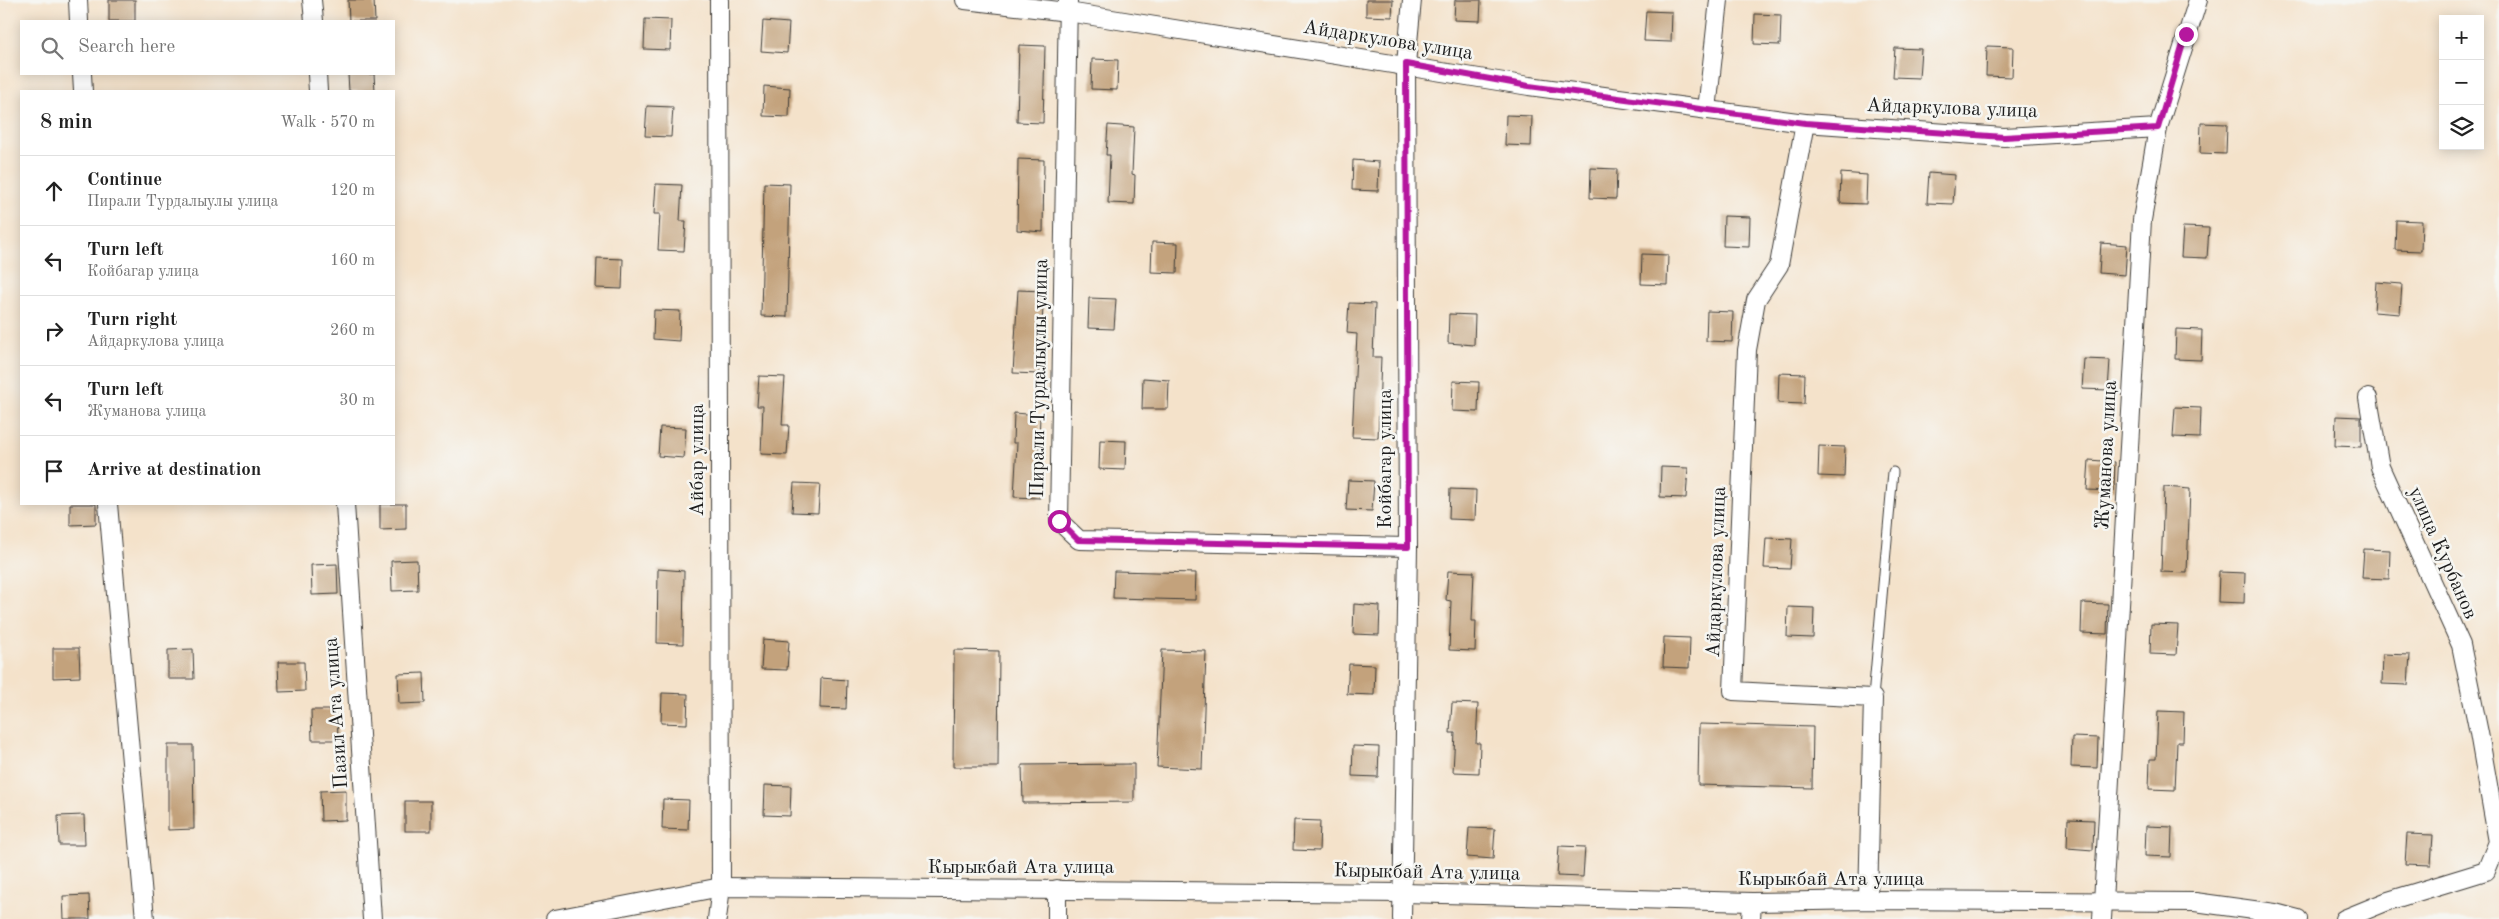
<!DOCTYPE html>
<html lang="en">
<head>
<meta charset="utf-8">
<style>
	:root { --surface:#fff; --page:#f2f2f2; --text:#222; --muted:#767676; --line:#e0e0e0 }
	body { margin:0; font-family:"Old Standard TT",serif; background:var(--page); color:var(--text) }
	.controls { position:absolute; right:15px; top:15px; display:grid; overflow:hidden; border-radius:0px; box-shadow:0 2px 12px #0003 }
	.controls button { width:45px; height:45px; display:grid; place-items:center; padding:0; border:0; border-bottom:1px solid var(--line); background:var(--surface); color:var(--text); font:25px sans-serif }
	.stop { position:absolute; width:15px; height:15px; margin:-11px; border:4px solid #b5179e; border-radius:50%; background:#fff }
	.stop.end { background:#b5179e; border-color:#fff; box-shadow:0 1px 5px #0008 }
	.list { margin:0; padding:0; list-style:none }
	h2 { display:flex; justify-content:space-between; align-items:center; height:65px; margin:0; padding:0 20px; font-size:21px }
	h2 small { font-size:16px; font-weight:400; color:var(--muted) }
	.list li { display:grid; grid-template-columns:32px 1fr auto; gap:15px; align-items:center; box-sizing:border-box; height:70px; padding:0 20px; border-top:1px solid var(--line) }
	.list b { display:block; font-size:19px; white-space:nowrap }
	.list p { margin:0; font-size:16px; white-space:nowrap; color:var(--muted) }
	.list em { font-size:16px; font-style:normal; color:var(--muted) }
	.icon { flex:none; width:28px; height:28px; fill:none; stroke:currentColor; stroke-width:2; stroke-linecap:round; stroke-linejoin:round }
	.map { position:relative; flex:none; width:2499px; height:919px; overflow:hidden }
	.search { position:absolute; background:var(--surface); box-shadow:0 2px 12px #0003; left:20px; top:20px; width:375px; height:55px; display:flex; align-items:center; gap:12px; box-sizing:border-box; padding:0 18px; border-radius:0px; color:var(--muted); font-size:19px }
	.panel { position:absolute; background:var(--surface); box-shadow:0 2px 12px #0003; left:20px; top:90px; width:375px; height:415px; border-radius:0px }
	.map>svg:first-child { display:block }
	.building { fill:#c3a27c }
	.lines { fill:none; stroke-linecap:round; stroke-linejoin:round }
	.lane-casing { stroke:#3c3a36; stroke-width:11 }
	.street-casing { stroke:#3c3a36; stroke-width:20 }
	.lane { stroke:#fff; stroke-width:9 }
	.street { stroke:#fff; stroke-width:18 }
	.route { stroke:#b5179e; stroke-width:6 }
	.labels { text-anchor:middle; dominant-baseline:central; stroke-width:5; stroke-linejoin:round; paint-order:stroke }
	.street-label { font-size:20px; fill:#1c1c1c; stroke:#f6f6f2 }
</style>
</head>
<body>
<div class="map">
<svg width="2499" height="919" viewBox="0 0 2499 919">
	<rect width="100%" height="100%" fill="#f6f6f2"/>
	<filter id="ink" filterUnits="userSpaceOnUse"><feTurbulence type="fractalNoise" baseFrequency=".02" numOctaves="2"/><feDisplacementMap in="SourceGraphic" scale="10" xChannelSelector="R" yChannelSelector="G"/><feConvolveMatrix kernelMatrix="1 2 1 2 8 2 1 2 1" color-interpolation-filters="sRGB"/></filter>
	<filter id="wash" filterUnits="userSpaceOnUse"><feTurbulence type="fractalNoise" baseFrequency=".0096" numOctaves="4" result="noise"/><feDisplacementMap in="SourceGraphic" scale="20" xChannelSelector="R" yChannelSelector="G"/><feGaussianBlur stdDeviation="1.12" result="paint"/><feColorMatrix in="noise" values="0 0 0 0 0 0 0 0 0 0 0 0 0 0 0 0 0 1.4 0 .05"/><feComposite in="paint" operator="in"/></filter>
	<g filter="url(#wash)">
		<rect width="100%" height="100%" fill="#f4e2ca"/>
		<g id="blocks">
			<!-- building -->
			<g class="building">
				<rect x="109" y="0" width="26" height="21"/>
				<polygon points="348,0 374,0 375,21 349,21"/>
				<polygon points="1366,0 1393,0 1392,17 1366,16"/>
				<polygon points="1455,0 1481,0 1480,21 1454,20"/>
				<polygon points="1646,11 1672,12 1671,42 1644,41"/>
				<polygon points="1755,14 1781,15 1780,45 1754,44"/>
				<polygon points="645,19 671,20 670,50 644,49"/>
				<polygon points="763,21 789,23 787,53 761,51"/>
				<polygon points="1019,45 1045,46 1043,123 1017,122"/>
				<polygon points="1987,46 2013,47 2012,77 1986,76"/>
				<polygon points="1895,48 1921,49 1919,78 1893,77"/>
				<polygon points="1092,59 1118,60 1117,90 1091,89"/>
				<polygon points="348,74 374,74 375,91 349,91"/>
				<polygon points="764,86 790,88 789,117 763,116"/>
				<polygon points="647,106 673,107 671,137 645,136"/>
				<polygon points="1506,115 1532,116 1531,146 1505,145"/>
				<polygon points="2201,123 2227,124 2226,154 2200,153"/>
				<polygon points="1108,125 1134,127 1132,174 1135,175 1134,204 1108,203 1110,155 1106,155"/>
				<polygon points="1018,159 1044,160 1043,232 1017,230"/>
				<polygon points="1353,160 1379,162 1378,191 1352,190"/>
				<polygon points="1591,168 1617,169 1616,199 1590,198"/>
				<polygon points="1841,173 1867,175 1866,204 1840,203"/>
				<polygon points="1929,173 1955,175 1953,204 1927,203"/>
				<polygon points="764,183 790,184 787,317 761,316"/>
				<polygon points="656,184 682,185 680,221 686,221 684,251 658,250 660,214 654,214"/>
				<polygon points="1724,216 1750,217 1749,247 1723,246"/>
				<polygon points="2396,220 2422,221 2421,251 2395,250"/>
				<polygon points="2183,227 2209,228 2207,258 2181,257"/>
				<polygon points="1152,242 1178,243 1177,273 1151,272"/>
				<polygon points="2101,243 2127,245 2125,275 2099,273"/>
				<polygon points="1642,254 1668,255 1667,285 1641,284"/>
				<polygon points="597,258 623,259 622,289 596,288"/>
				<polygon points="2376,282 2402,284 2400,314 2374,312"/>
				<polygon points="1018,290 1044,291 1039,374 1013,373"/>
				<polygon points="1089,298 1116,299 1114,329 1088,328"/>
				<polygon points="1349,303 1375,304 1373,357 1381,357 1378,438 1352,437 1357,334 1347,333"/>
				<polygon points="654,310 680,311 679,341 653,339"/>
				<polygon points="1707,311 1733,312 1732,342 1706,341"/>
				<polygon points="1449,314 1475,315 1474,345 1448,343"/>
				<polygon points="2176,329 2202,330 2201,360 2175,359"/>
				<polygon points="2084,359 2110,360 2108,390 2082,389"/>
				<polygon points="1779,373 1805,374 1804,404 1778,403"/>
				<polygon points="759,376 785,377 782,425 789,425 787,455 761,454 763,406 757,406"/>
				<polygon points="1143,378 1169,380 1168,409 1142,409"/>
				<polygon points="1453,381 1479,382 1478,412 1452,411"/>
				<polygon points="2175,407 2201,408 2200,438 2173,437"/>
				<polygon points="1014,413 1040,415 1038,468 1041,468 1040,498 1014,497 1017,443 1013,443"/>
				<polygon points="2336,416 2361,417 2361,447 2335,446"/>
				<polygon points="660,427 686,428 684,458 658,456"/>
				<polygon points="1100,440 1126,441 1125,470 1099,469"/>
				<polygon points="1819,446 1845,447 1844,477 1818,476"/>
				<polygon points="2089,460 2115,462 2114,491 2087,490"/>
				<polygon points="1661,467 1688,468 1686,498 1660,497"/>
				<polygon points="1348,480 1374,481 1372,511 1346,510"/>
				<polygon points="794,483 820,484 818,513 792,512"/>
				<polygon points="2164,487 2190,489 2187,573 2161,572"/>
				<polygon points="1450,489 1476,490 1475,520 1449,519"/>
				<polygon points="70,504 96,504 96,524 70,525"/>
				<polygon points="380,504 406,504 406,529 380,530"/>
				<polygon points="1766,538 1792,539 1790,569 1764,568"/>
				<polygon points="2364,549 2390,550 2389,579 2362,578"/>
				<polygon points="417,560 418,590 392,591 391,561"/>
				<polygon points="337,564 338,594 312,595 311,565"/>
				<polygon points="658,569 684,571 683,644 657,643"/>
				<polygon points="1114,571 1196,573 1195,600 1113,598"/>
				<polygon points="1448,571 1474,572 1472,621 1476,621 1475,651 1449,650 1451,601 1446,600"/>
				<polygon points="2219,572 2245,573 2244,603 2218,602"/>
				<polygon points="2082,603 2108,604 2107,634 2081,633"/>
				<polygon points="1354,604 1380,606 1379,635 1353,634"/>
				<polygon points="1788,607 1814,608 1813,638 1787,637"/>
				<polygon points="2151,624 2178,625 2176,655 2150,654"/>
				<polygon points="1664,637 1690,638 1689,668 1663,667"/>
				<polygon points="763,639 789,641 787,670 761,669"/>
				<polygon points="53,648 79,648 80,677 53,678"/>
				<polygon points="193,649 194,679 168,679 168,650"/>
				<polygon points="954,650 999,651 998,767 953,767"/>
				<polygon points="1162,650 1206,651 1202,769 1157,767"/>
				<polygon points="2383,654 2410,655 2408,685 2382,684"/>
				<polygon points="278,662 304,662 305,691 279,692"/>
				<polygon points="1349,664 1375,665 1374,695 1347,694"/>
				<polygon points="424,673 425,703 399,704 398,674"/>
				<polygon points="821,678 847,680 846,709 820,708"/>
				<polygon points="662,693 688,694 687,724 661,723"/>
				<polygon points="1452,703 1478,704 1476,743 1480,743 1479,773 1453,772 1455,733 1450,733"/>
				<polygon points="311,710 337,710 338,740 312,740"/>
				<polygon points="2158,711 2184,712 2183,742 2177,742 2175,790 2149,789 2150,759 2156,759"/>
				<polygon points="1699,724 1813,727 1812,788 1698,785"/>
				<polygon points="2072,737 2098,738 2097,768 2071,767"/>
				<polygon points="168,745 193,745 194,829 168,830"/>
				<polygon points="1353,746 1379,747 1378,777 1352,776"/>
				<polygon points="1134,764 1134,802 1023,803 1022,765"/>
				<polygon points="765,785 791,786 790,816 764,815"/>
				<polygon points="346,790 346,820 321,821 320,791"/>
				<polygon points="663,799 689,800 688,830 662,829"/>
				<rect x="405" y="801" width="26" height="30"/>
				<polygon points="84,815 85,845 59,845 58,816"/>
				<polygon points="2068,819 2094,820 2093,850 2067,848"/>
				<polygon points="1294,820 1320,821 1319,851 1293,850"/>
				<polygon points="2146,826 2172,827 2171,857 2145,856"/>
				<polygon points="1469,828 1495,829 1493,859 1467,857"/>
				<polygon points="2407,834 2433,835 2431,865 2405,864"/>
				<polygon points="1559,846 1585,847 1583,877 1557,876"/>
				<polygon points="89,895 90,919 64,919 63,896"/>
			</g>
		</g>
	</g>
	<g filter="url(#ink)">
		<use href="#blocks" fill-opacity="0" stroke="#3c3a36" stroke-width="1"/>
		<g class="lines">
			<!-- lane casing -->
			<g class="lane-casing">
				<polyline id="lane" points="1873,698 1893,472"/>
			</g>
			<!-- street casing -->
			<g class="street-casing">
				<g id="street">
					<polyline points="78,0 79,21"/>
					<polyline points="312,0 314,21"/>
					<polyline points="965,0 1068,12 1529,86 1805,123 2004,137 2158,128"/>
					<polyline points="1068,0 1059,521 1079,540 1408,547"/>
					<polyline points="82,74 83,91"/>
					<polyline points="317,74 318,91"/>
					<polyline points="1707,110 1719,0"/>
					<polyline points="1805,123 1779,265 1756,300 1747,350 1733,691 1873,698 1868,900"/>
					<polyline points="108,504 145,919"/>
					<polyline points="345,504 372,919"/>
					<polyline points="555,919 721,887 1403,893 1752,902 1868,900 2195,902 2275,913 2298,919"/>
					<polyline points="717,919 721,887 719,0"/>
					<polyline points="1057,919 1057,889"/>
					<polyline points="1402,919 1408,547 1406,64 1412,0"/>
					<polyline points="1751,919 1752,902"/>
					<polyline points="2102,919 2142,220 2158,128 2198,0"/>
					<polyline points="2344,919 2388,901 2486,871 2498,842 2479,733 2461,645 2380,467 2368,398"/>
				</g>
			</g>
			<!-- lane -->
			<use href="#lane" class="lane"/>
			<!-- street -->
			<use href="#street" class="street"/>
		</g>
	</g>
	<g class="lines" filter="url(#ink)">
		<!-- route -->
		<polyline class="route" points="1059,521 1078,540 1408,547 1406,64 1529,86 1805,123 2004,137 2158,128 2186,34"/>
	</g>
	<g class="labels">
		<!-- street labels -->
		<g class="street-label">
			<text transform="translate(1388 41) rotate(9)">Айдаркулова улица</text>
			<text transform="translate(1952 109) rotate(2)">Айдаркулова улица</text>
			<text transform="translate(1040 378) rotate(-89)">Пирали Турдалыулы улица</text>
			<text transform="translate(2107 455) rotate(-87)">Жуманова улица</text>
			<text transform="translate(1386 459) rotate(-90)">Койбагар улица</text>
			<text transform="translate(698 460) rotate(-90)">Айбар улица</text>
			<text transform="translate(2442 553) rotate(66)">улица Курбанов</text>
			<text transform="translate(1717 572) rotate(-88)">Айдаркулова улица</text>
			<text transform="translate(337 713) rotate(-94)">Пазил Ата улица</text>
			<text x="1021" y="868">Кырыкбай Ата улица</text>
			<text transform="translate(1427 873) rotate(1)">Кырыкбай Ата улица</text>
			<text x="1831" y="880">Кырыкбай Ата улица</text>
		</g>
	</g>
</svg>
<div class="controls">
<button>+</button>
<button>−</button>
<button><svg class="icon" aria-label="layers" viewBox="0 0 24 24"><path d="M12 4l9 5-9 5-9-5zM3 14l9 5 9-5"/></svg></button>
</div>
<div class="stop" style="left:1059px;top:521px"></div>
<div class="stop end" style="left:2186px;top:34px"></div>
<div class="search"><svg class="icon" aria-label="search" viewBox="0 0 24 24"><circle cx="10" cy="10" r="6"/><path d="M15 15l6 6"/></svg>Search here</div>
<section class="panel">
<h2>8 min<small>Walk · 570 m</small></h2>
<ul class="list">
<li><svg class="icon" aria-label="ahead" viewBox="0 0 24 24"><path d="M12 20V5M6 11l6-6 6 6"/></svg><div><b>Continue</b><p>Пирали Турдалыулы улица</p></div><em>120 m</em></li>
<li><svg class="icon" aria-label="left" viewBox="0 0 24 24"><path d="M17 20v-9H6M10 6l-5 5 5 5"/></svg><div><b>Turn left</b><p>Койбагар улица</p></div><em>160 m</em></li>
<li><svg class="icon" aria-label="right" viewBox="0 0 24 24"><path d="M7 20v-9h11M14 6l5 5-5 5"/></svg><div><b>Turn right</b><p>Айдаркулова улица</p></div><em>260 m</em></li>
<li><svg class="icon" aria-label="left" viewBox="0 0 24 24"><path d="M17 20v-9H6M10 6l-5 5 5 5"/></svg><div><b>Turn left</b><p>Жуманова улица</p></div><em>30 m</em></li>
<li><svg class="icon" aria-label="arrive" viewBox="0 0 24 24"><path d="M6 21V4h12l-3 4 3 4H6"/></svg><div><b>Arrive at destination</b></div></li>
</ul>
</section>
</div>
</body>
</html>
